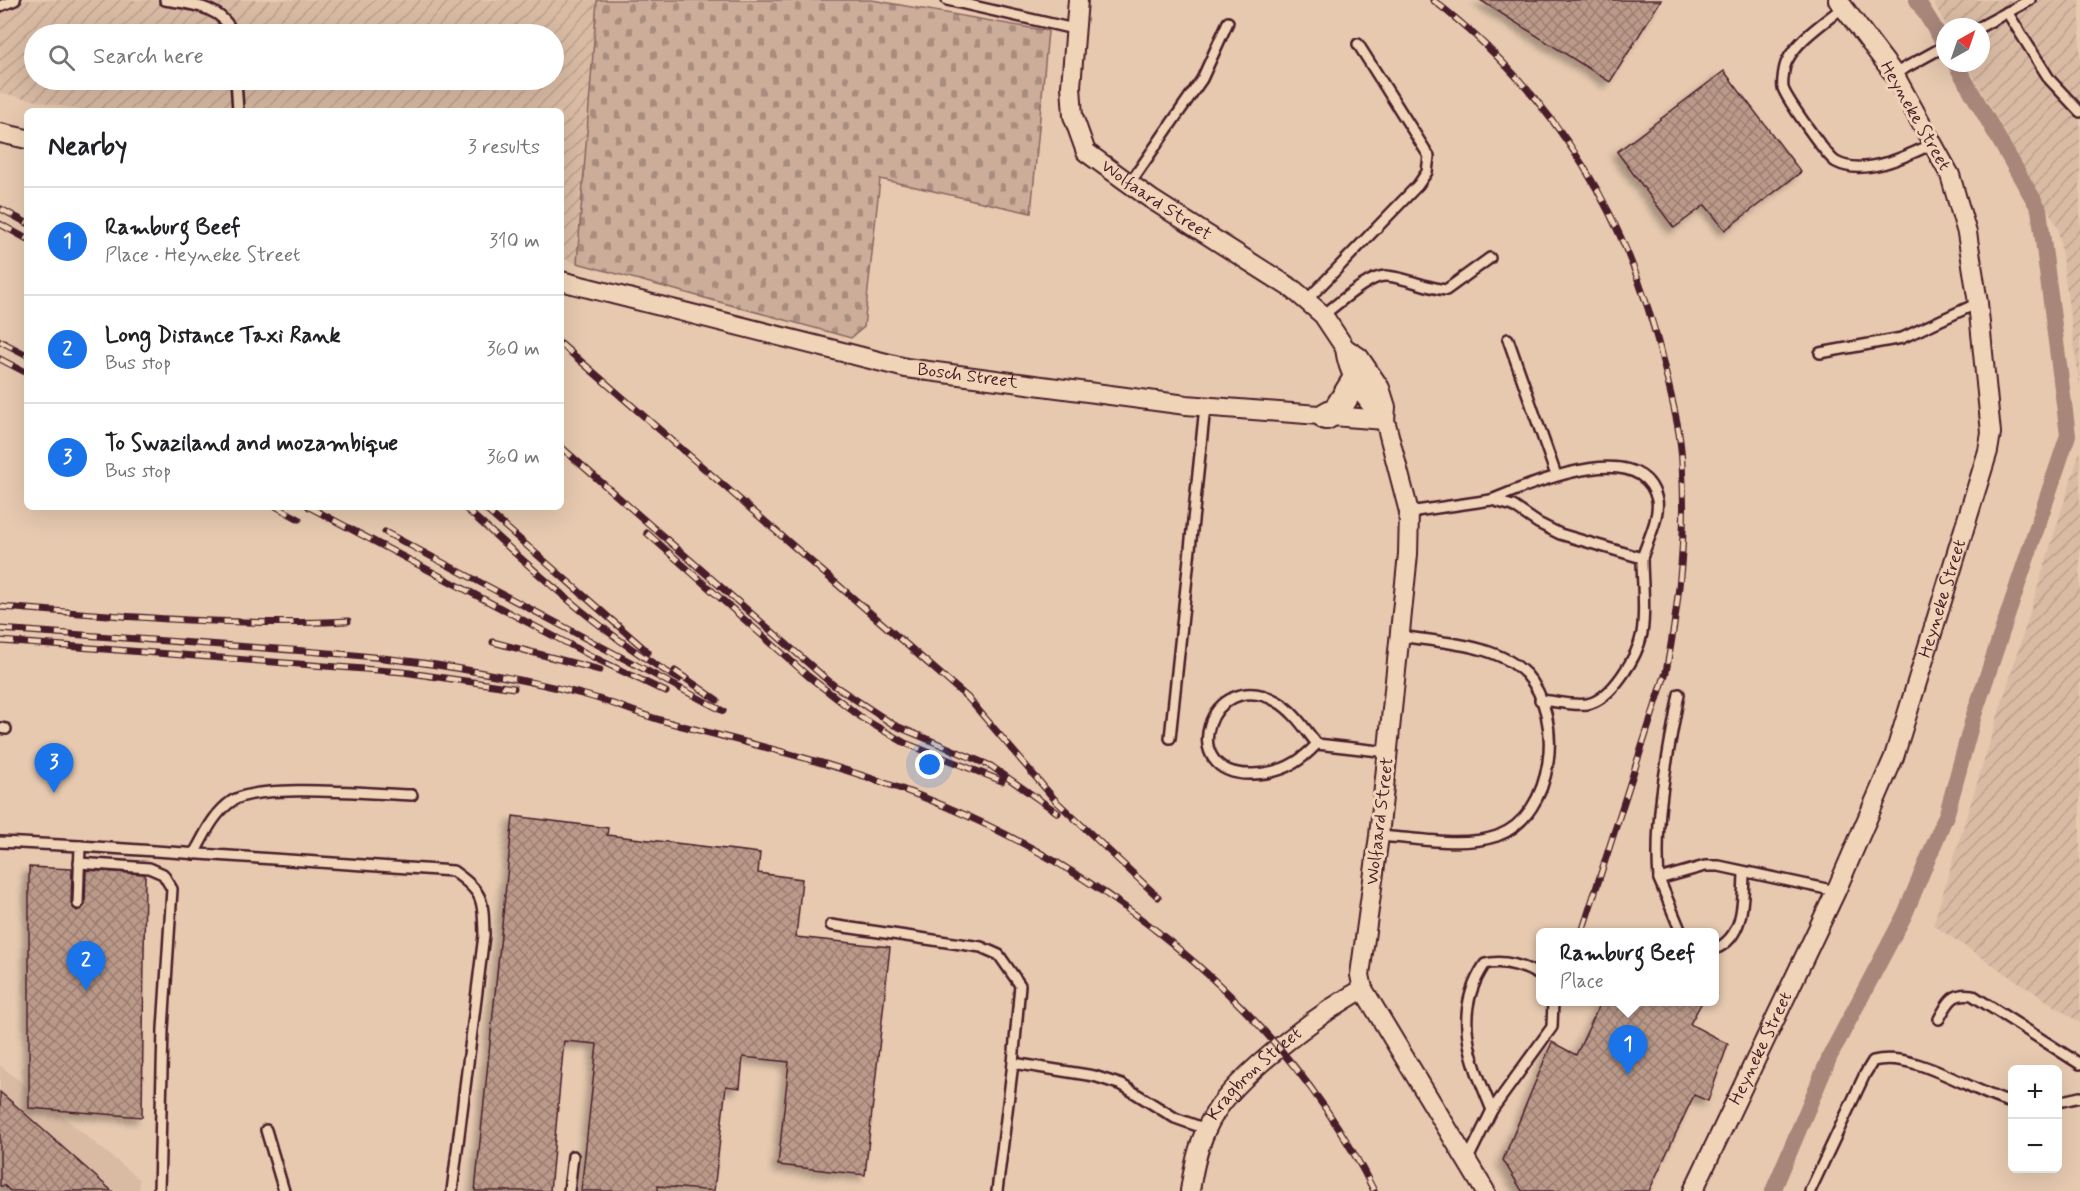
<!DOCTYPE html>
<html lang="en">
<head>
<meta charset="utf-8">
<style>
	:root { --surface:#fff; --page:#f6f6f6; --text:#202124; --muted:#757577; --line:#e0e0e0; --accent:#1a73e8 }
	body { margin:0; font-family:Mynerve,sans-serif; background:var(--page); color:var(--text) }
	.controls { position:absolute; right:18px; bottom:18px; display:grid; overflow:hidden; border-radius:9px; box-shadow:0 6px 24px #0002 }
	.controls button { width:54px; height:54px; display:grid; place-items:center; padding:0; border:0; border-bottom:2px solid var(--line); background:var(--surface); color:var(--text); font:30px sans-serif }
	.compass { position:absolute; left:1936px; top:18px; width:54px; height:54px; border-radius:50%; background:var(--surface); box-shadow:0 6px 24px #0002; rotate:40deg }
	.you { position:absolute; left:930px; top:765px; width:21px; height:21px; margin:-15px; border:4px solid #fff; border-radius:50%; background:#1a73e8; box-shadow:0 0 0 9px #1a73e833 }
	.badge { display:grid; place-items:center; width:39px; height:39px; border-radius:50%; background:var(--accent); color:#fff; font-size:20px; font-weight:700 }
	.pin { position:absolute; translate:-50% -50px; filter:drop-shadow(0 2px 3px #0008) }
	.pin::after { content:''; position:absolute; top:32px; width:21px; height:18px; background:inherit; clip-path:polygon(0 0,100% 0,50% 100%) }
	.popup { position:absolute; left:1536px; top:928px; width:183px; height:78px; box-sizing:border-box; display:grid; place-content:center; border-radius:9px; background:var(--surface); filter:drop-shadow(0 2px 4px #0005); font-size:20px; white-space:nowrap; color:var(--muted) }
	.popup b { font-size:22px; color:var(--text) }
	.popup::after { content:''; position:absolute; left:50%; top:100%; margin-left:-12px; border:12px solid transparent; border-top-color:var(--surface) }
	.list { margin:0; padding:0; list-style:none }
	h2 { display:flex; justify-content:space-between; align-items:center; height:78px; margin:0; padding:0 24px; font-size:26px }
	h2 small { font-size:20px; font-weight:400; color:var(--muted) }
	.list li { display:grid; grid-template-columns:39px 1fr auto; gap:18px; align-items:center; box-sizing:border-box; height:108px; padding:0 24px; border-top:2px solid var(--line) }
	.list b { display:block; font-size:22px; white-space:nowrap }
	.list p { margin:0; font-size:20px; white-space:nowrap; color:var(--muted) }
	.list em { font-size:20px; font-style:normal; color:var(--muted) }
	.icon { flex:none; width:33px; height:33px; fill:none; stroke:currentColor; stroke-width:2; stroke-linecap:round; stroke-linejoin:round }
	.map { position:relative; flex:none; width:2080px; height:1191px; overflow:hidden }
	.search { position:absolute; background:var(--surface); box-shadow:0 6px 24px #0002; left:24px; top:24px; width:540px; height:66px; display:flex; align-items:center; gap:15px; box-sizing:border-box; padding:0 21px; border-radius:33px; color:var(--muted); font-size:22px }
	.panel { position:absolute; background:var(--surface); box-shadow:0 6px 24px #0002; left:24px; top:108px; width:540px; height:402px; border-radius:9px }
	.map>svg:first-child { display:block }
	.built { fill:#d9bba4 }
	.industrial { fill:url(#industrial-furrows); fill-rule:evenodd }
	.cemetery { fill:url(#cemetery-stones); stroke:#8b6662; stroke-width:1.5 }
	.lines { fill:none; stroke-linecap:round; stroke-linejoin:round }
	.canal { stroke:#a8867a; stroke-width:16 }
	.building { fill:url(#building-cross-hatch); stroke:#4a1f2b; stroke-width:1.5; filter:url(#shadow) }
	.lane-casing { stroke:#4a1f2b; stroke-width:14 }
	.street-casing { stroke:#4a1f2b; stroke-width:22 }
	.secondary-casing { stroke:#4a1f2b; stroke-width:30 }
	.lane { stroke:#f0d4b7; stroke-width:9 }
	.street { stroke:#f0d4b7; stroke-width:18 }
	.secondary { stroke:#f0d4b7; stroke-width:26 }
	.rail-casing { stroke:#4a1f2b; stroke-width:7 }
	.rail { stroke:#f0d4b7; stroke-width:4.5; stroke-dasharray:14; stroke-linecap:butt }
	.labels { text-anchor:middle; dominant-baseline:central; stroke-width:6; stroke-linejoin:round; paint-order:stroke }
	.street-label { font-size:18px; fill:#4a1f2b; stroke:#f0d4b7 }
</style>
</head>
<body>
<div class="map">
<svg width="2080" height="1191" viewBox="0 0 2080 1191">
	<defs>
		<pattern id="industrial-furrows" width="10" height="10" patternUnits="userSpaceOnUse" patternTransform="scale(1.5)"><rect width="10" height="10" fill="#d9bba4"/><path d="M-1 1l2-2M0 10L10 0M9 11l2-2" fill="none" stroke="#bca08d"/></pattern>
		<pattern id="cemetery-stones" width="16" height="16" patternUnits="userSpaceOnUse" patternTransform="scale(1.5)"><rect width="16" height="16" fill="#ccad99"/><path d="M2 7V4a2 2 0 0 1 4 0v3zM10 15v-3a2 2 0 0 1 4 0v3z" fill="#a88c7d"/></pattern>
		<pattern id="building-cross-hatch" width="8" height="8" patternUnits="userSpaceOnUse" patternTransform="scale(1.5)"><rect width="8" height="8" fill="#bb9a8a"/><path d="M0 0l8 8M0 8l8-8" fill="none" stroke="#9a7d71"/></pattern>
		<filter id="shadow"><feDropShadow dx="-5.5" dy="5.5" stdDeviation="3" flood-color="#0004"/></filter>
	</defs>
	<rect width="100%" height="100%" fill="#e6c9af"/>
	<filter id="ink" filterUnits="userSpaceOnUse"><feTurbulence type="fractalNoise" baseFrequency=".0167" numOctaves="2"/><feDisplacementMap in="SourceGraphic" scale="12" xChannelSelector="R" yChannelSelector="G"/><feConvolveMatrix kernelMatrix="1 2 1 2 8 2 1 2 1" color-interpolation-filters="sRGB"/></filter>
	<g filter="url(#ink)">
		<!-- built -->
		<polygon class="built" points="0,1065 139,1179 139,1191 0,1191"/>
		<!-- industrial -->
		<g class="industrial">
			<path d="M0,0H597L579,264L561,258V111L80,110L0,93ZM34,34H554V80H34Z"/>
			<polygon points="1932,0 2080,0 2080,387 2058,228 1966,63 1981,63 1981,27 1947,27"/>
			<polygon points="2080,451 2080,1023 1933,925"/>
		</g>
		<!-- cemetery -->
		<polygon class="cemetery" points="597,0 872,0 1048,31 1031,213 880,179 864,327 851,338 577,263"/>
		<g class="lines">
			<!-- canal -->
			<g class="canal">
				<polyline points="1917,0 1945,45"/>
				<polyline points="1773,1191 1830,1056 1905,914 1947,813 1974,715 2068,435 2039,209 1955,63"/>
			</g>
		</g>
		<!-- building -->
		<g class="building">
			<polygon points="1480,0 1661,0 1610,82"/>
			<polygon points="1724,71 1801,172 1725,230 1705,205 1674,228 1617,152"/>
			<polygon points="513,816 608,828 607,835 760,853 758,873 802,879 796,937 890,947 865,1175 778,1165 789,1062 743,1057 740,1088 726,1086 714,1191 658,1186 658,1191 581,1191 597,1044 564,1041 550,1191 475,1191"/>
			<polygon points="29,867 72,869 71,904 77,911 85,905 86,870 145,874 142,1117 29,1108"/>
			<polygon points="1601,1002 1702,1002 1690,1024 1728,1044 1708,1101 1694,1095 1649,1191 1522,1191 1503,1160 1552,1042 1576,1055"/>
			<polygon points="0,1092 13,1103 112,1191 10,1191 5,1186 0,1186"/>
		</g>
		<g class="lines">
			<!-- lane casing -->
			<g class="lane-casing">
				<g id="lane">
					<path d="M165,0C191,4 222,6 233,34"/>
					<polyline points="947,0 1074,29"/>
					<polyline points="0,6 15,0"/>
					<path d="M1843,7C1824,23 1798,39 1787,61C1784,66 1782,82 1783,88C1786,98 1827,157 1836,162C1864,177 1907,156 1932,144"/>
					<polyline points="2007,12 2050,80 2080,112"/>
					<polyline points="1980,27 2030,0"/>
					<polyline points="1894,74 1945,46"/>
					<polyline points="236,80 238,111"/>
					<polyline points="1130,183 1202,79 1228,22"/>
					<polyline points="1306,301 1418,185 1427,172 1429,156 1358,44"/>
					<path d="M1323,315C1337,305 1369,275 1386,276C1405,277 1426,288 1446,290L1490,258"/>
					<polyline points="1508,339 1556,475"/>
					<polyline points="1820,353 1902,338 1978,303"/>
					<path d="M1491,500C1527,486 1642,434 1657,500C1660,517 1647,542 1642,558"/>
					<path d="M1409,512L1491,500L1513,506L1538,523L1560,534L1642,558C1642,583 1646,609 1642,633C1638,656 1611,700 1587,704C1573,706 1555,701 1540,700"/>
					<polyline points="0,728 6,729"/>
					<polyline points="1170,738 1205,407"/>
					<path d="M1317,744C1298,764 1281,773 1253,774C1173,777 1210,665 1276,701C1293,710 1305,729 1317,744L1388,752"/>
					<path d="M1379,836C1416,838 1462,848 1497,836C1555,815 1565,716 1526,674C1496,643 1441,643 1401,636"/>
					<polyline points="0,842 80,846 78,904"/>
					<path d="M80,846L453,871C484,893 483,899 484,935L452,1191"/>
					<path d="M194,854C205,834 213,814 232,801C258,783 375,794 412,795"/>
					<polyline points="79,863 149,868 163,874 172,889 163,1029 159,1191"/>
					<path d="M1659,879C1654,817 1668,754 1679,694"/>
					<polyline points="831,925 981,947 999,955 1020,985 1013,1063"/>
					<polyline points="1681,932 1659,879 1705,866 1719,866 1836,891"/>
					<path d="M1715,949C1745,937 1743,899 1744,872"/>
					<path d="M1939,1019C1948,1003 1952,992 1972,995L2080,1064"/>
					<polyline points="2058,1102 2080,1097"/>
					<path d="M1492,1110C1471,1060 1451,1014 1485,964C1505,959 1524,966 1541,976"/>
					<polyline points="266,1130 284,1191"/>
					<polyline points="1467,1161 1492,1110 1552,1027 1553,1002"/>
					<polyline points="569,1191 573,1156"/>
					<polyline points="997,1191 1013,1063 1094,1076 1122,1085 1175,1118 1206,1129"/>
					<path d="M1810,1191L1865,1074L1873,1061C1915,1050 1971,1092 2012,1103"/>
				</g>
			</g>
			<!-- street casing -->
			<g class="street-casing">
				<g id="street">
					<path id="s1" d="M1078,0L1071,86L1073,116L1086,152L1151,199L1294,290L1323,315L1345,348L1359,357L1380,388L1386,407L1385,420L1409,512L1408,554L1379,836L1360,975L1363,989L1485,1191"/>
					<polyline points="0,133 27,139"/>
					<path id="s2" d="M561,281L906,368L1186,405L1385,420"/>
					<path d="M1345,348C1348,376 1365,400 1385,420"/>
					<path id="s3" d="M1190,1191C1194,1164 1200,1136 1215,1113C1240,1073 1321,1012 1363,989"/>
					<path id="s4" d="M1693,1191L1836,891L1894,757L1988,451L1991,433L1978,303L1967,233L1950,175L1894,74L1838,0"/>
				</g>
			</g>
			<!-- secondary casing -->
			<g class="secondary-casing">
				<polyline id="secondary" points="1326,416 1337,410 1355,381"/>
			</g>
			<!-- lane -->
			<use href="#lane" class="lane"/>
			<!-- street -->
			<use href="#street" class="street"/>
			<!-- secondary -->
			<use href="#secondary" class="secondary"/>
			<!-- rail casing -->
			<g class="rail-casing">
				<g id="rail">
					<path d="M1433,0C1558,97 1631,221 1666,374C1673,404 1681,433 1682,464C1687,532 1679,605 1666,672L1582,932"/>
					<polyline points="1,209 27,223"/>
					<polyline points="0,224 27,239"/>
					<polyline points="0,341 27,355"/>
					<polyline points="561,344 968,698 1056,801 1158,897"/>
					<polyline points="0,359 27,373"/>
					<polyline points="561,447 832,684 894,725 991,766 1058,813"/>
					<polyline points="277,507 299,519"/>
					<polyline points="309,507 597,659 666,692"/>
					<path d="M464,507C532,568 599,633 679,679"/>
					<polyline points="483,507 648,652"/>
					<polyline points="385,532 723,711"/>
					<polyline points="647,533 808,676 862,718 905,743 1002,781"/>
					<path d="M0,607C116,615 231,627 348,621"/>
					<path d="M0,629C83,635 166,641 249,647C322,652 395,657 467,670C507,677 550,685 589,696C617,704 643,716 671,723C763,747 859,769 947,807C1122,881 1289,1019 1374,1191"/>
					<polyline points="0,641 403,672 514,688"/>
					<polyline points="493,642 600,670"/>
					<polyline points="675,671 717,700"/>
				</g>
			</g>
			<!-- rail -->
			<use href="#rail" class="rail"/>
		</g>
	</g>
	<g class="labels">
		<!-- street labels -->
		<g class="street-label">
			<text transform="translate(1915 116) rotate(60)">Heyneke Street</text>
			<text stroke="none"><textPath href="#s1" startOffset="240">Wolfaard Street</textPath></text>
			<text stroke="none"><textPath href="#s2" startOffset="418">Bosch Street</textPath></text>
			<text stroke="none"><textPath href="#s4" startOffset="644">Heyneke Street</textPath></text>
			<text transform="translate(1380 821) rotate(-83)">Wolfaard Street</text>
			<text stroke="none"><textPath href="#s4" startOffset="158">Heyneke Street</textPath></text>
			<text stroke="none"><textPath href="#s3" startOffset="138">Kragbron Street</textPath></text>
		</g>
	</g>
</svg>
<div class="controls">
<button>+</button>
<button>−</button>
</div>
<svg class="compass" viewBox="-18 -18 36 36"><path d="M0-13l5 13h-10z" fill="#e53935"/><path d="M0 13l5-13h-10z" fill="#757577"/></svg>
<div class="you"></div>
<div class="pin badge" style="left:1628px;top:1075px">1</div>
<div class="popup"><b>Ramburg Beef</b>Place</div>
<div class="pin badge" style="left:86px;top:991px">2</div>
<div class="pin badge" style="left:54px;top:793px">3</div>
<div class="search"><svg class="icon" aria-label="search" viewBox="0 0 24 24"><circle cx="10" cy="10" r="6"/><path d="M15 15l6 6"/></svg>Search here</div>
<section class="panel">
<h2>Nearby<small>3 results</small></h2>
<ul class="list">
<li><span class="badge">1</span><div><b>Ramburg Beef</b><p>Place · Heyneke Street</p></div><em>310 m</em></li>
<li><span class="badge">2</span><div><b>Long Distance Taxi Rank</b><p>Bus stop</p></div><em>360 m</em></li>
<li><span class="badge">3</span><div><b>To Swaziland and mozambique</b><p>Bus stop</p></div><em>360 m</em></li>
</ul>
</section>
</div>
</body>
</html>
